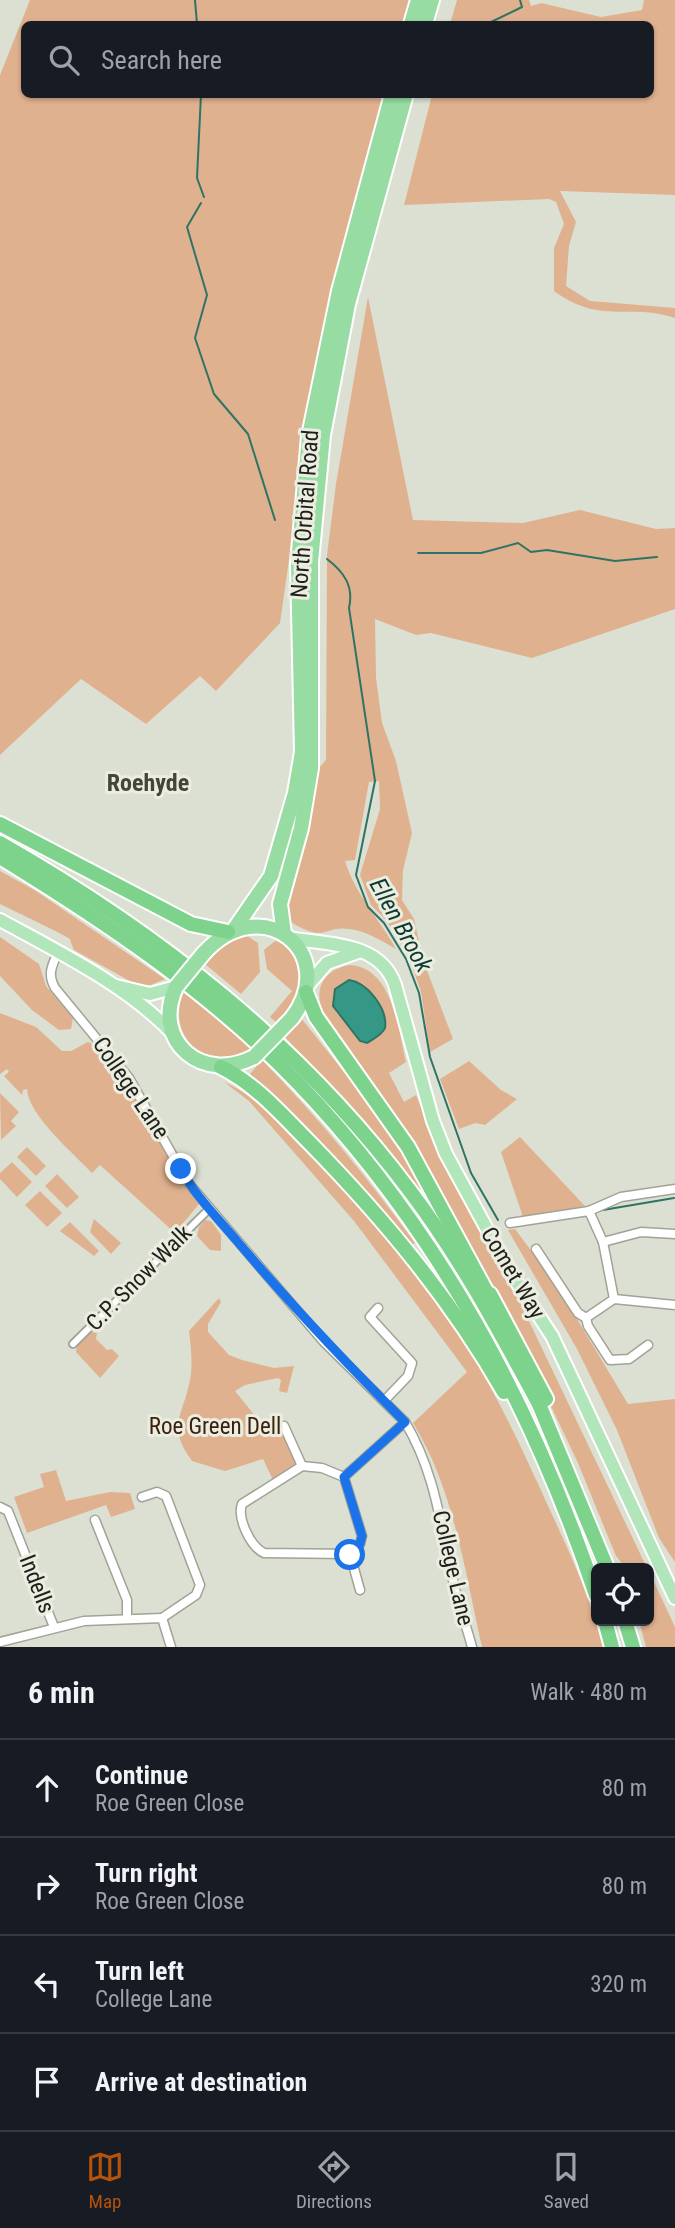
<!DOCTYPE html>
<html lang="en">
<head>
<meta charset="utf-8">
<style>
	:root { --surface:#171b24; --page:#242831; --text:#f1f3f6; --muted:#9ea1a6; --line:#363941; --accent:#b45309 }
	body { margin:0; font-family:"Roboto Condensed",sans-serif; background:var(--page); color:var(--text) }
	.controls { position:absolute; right:21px; bottom:21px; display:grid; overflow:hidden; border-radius:10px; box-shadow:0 2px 5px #0004 }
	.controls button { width:63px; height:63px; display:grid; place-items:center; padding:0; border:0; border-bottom:2px solid var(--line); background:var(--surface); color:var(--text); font:35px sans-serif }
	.stop { position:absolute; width:21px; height:21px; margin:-16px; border:5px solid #1a73e8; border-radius:50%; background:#fff }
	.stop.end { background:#1a73e8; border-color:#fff; box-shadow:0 2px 7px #0008 }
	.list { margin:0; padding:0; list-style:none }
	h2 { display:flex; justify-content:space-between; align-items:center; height:91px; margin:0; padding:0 28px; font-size:30px }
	h2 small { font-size:23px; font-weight:400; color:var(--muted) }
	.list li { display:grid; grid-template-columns:46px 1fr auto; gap:21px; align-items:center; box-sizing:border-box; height:98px; padding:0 28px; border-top:2px solid var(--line) }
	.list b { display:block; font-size:26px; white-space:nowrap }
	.list p { margin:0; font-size:23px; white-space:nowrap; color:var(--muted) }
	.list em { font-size:23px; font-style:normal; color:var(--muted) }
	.icon { flex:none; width:38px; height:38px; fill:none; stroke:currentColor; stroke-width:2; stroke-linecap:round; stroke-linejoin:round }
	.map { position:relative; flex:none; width:675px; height:1647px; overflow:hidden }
	.search { position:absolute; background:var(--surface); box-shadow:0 2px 5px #0004; left:21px; right:21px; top:21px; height:77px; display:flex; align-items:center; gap:18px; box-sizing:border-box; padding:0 24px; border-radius:10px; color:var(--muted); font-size:26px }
	.sheet { height:483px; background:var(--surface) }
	nav { display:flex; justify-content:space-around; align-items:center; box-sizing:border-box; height:98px; border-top:2px solid var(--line); background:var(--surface); font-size:19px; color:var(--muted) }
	nav a { display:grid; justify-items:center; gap:4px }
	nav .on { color:var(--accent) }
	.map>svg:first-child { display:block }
	.green { fill:#e0b18f; fill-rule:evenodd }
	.water { fill:#359886; stroke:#2e7466; stroke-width:2 }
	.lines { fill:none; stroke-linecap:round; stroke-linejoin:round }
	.stream { stroke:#2e7466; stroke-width:2 }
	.pedestrian-casing { stroke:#a0a395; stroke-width:10 }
	.minor-casing { stroke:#a0a395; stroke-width:11 }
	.primary-casing { stroke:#fff; stroke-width:16 }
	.trunk-casing { stroke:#fff; stroke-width:18 }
	.motorway-casing { stroke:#fff; stroke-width:18 }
	.pedestrian { stroke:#fff; stroke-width:6 }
	.minor { stroke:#fff; stroke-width:8 }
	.primary { stroke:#b1e5ba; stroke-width:12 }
	.trunk { stroke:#97dca3; stroke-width:14 }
	.motorway { stroke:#7dd38c; stroke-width:14 }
	.trunk-bridge-casing { stroke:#fff; stroke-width:18; stroke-linecap:butt }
	.trunk-bridge { stroke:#97dca3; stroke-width:14 }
	.route { stroke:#1a73e8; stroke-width:9 }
	.labels { text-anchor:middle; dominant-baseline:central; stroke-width:6; stroke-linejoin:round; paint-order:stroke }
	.street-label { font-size:23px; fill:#1f201b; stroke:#eaeddf }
	.park-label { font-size:23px; fill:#3c220e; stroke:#eaeddf }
	.neighbourhood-label { font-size:24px; font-weight:bold; fill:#43453a; stroke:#eaeddf }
	.water-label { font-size:24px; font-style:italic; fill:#0d3a32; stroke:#eaeddf }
</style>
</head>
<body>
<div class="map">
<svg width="675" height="1647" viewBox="0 0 675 1647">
	<rect width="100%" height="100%" fill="#dce0d2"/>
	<!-- green -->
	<g class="green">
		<polygon points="30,0 411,0 404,24 24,24 24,94 386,95 343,247 330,307 293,560 289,560 280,623 216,691 200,676 146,724 81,679 0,755 0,75"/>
		<path d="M457,0H529L531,6L541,3L601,17L642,10L644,0H675V195L560,191L576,222L569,246L566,286L590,301L675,308V318C629,302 602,326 554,291V248L564,224L556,202L549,199L404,205L432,95L650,94V24H450Z"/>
		<path d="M368,297L413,520L523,523L580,510L656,529L675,528V609L532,658L431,633L416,635L375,619L376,678L382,723L396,761L412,833L403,870L402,900L414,919L423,960L453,1039L430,1052L421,992L409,957L387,921L371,905L360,875L380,809L379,781L369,782L355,860L345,861C356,896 379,918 396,949C382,941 366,931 349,929C323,925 326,944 291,922L287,909L306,837L318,769L326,760L327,555L336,484Z"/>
		<path d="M0,871L36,891L165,979L151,985H137L74,950C73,948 70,940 70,939C67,936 10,909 0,904Z"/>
		<polygon points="246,935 258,943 260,972 241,994 205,964 229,941"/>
		<polygon points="0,937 39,964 46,986 73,1018 71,1029 59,1030 32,1010 0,976"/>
		<path d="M275,941C284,942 287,946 292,953C310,978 295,1003 277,1023L270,1017L292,991L267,969L264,950Z"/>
		<path d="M350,965C393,968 398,1029 406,1062L389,1073L404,1102L416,1095L446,1168L516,1294L647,1568H626L616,1556L578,1463L511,1322L392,1109L321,1008C315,985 326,969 350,965ZM362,983L375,997L385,1025L360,1041L336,1012Z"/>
		<path d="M184,992L252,1049C212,1078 163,1037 184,992Z"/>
		<path d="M0,1013L36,1027L62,1051H71L88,1042C115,1050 176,1175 199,1204L175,1233L100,1165L92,1173C74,1154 28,1115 27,1089L23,1090L22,1095L4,1076L9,1072L7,1069L0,1074Z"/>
		<polygon points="301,1018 371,1106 424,1187 420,1190 364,1120 284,1036"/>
		<path d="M262,1060C318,1117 368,1178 415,1243L410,1246L366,1195L250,1074Z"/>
		<polygon points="469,1061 501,1090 517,1099 485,1125 475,1123 459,1129 440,1079"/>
		<path d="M224,1082C256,1095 279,1126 304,1150C364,1210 421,1276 467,1347C499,1398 524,1453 549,1508C570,1553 591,1599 603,1647H482C465,1573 454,1489 413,1423L467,1372L354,1221L249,1101Z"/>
		<polygon points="0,1093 19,1112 11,1121 16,1126 1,1140"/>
		<polygon points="520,1137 585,1206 523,1217 501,1152"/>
		<polygon points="27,1147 46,1166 36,1176 17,1157"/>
		<polygon points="12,1162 32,1182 17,1197 0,1179 0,1173"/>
		<polygon points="57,1174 79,1197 67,1208 45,1186"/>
		<polygon points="40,1191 62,1213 47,1227 25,1205"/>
		<polygon points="94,1219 121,1243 111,1254 90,1232"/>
		<polygon points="205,1220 211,1221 221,1235 221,1251 210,1250 197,1236 199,1227"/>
		<polygon points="70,1222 99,1251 94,1256 60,1231"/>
		<polygon points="515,1229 556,1284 628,1404 675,1399 675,1562 659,1538 617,1430 577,1349 508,1230"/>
		<path d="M219,1298L221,1302L208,1324V1332L229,1355L242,1360L274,1368L294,1366L287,1393L279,1391L281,1380L278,1378L245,1385L235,1391L260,1422L281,1430L297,1461L295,1467L273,1480L263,1459L225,1471L192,1461C166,1425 183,1417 190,1380C193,1365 191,1346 189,1331Z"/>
		<polygon points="90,1332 97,1333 96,1339 107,1350 112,1349 119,1356 100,1378 76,1352 77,1345"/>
		<polygon points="56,1470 66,1501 110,1492 130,1493 135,1509 111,1517 106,1505 27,1533 14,1497 44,1487 40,1474"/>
		<polygon points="649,1571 675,1627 675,1647 646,1647 639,1621 649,1621"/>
	</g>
	<!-- water -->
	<path class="water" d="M349,980C367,982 388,1009 385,1028C383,1034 372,1040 367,1043L360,1041L333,1006L335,989Z"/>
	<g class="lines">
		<!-- stream -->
		<g class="stream">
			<polyline points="195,0 197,24"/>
			<polyline points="487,24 522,7 520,0"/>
			<polyline points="201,94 197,178 204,197"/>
			<polyline points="201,203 187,227 207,295 195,338 214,394 248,434 275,520"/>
			<polyline points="418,553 481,553 518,543 531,552 547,550 615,561 657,557"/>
			<path d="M327,559C344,572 354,586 349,608L375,781L356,875L368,907L384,923L406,959L419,993L430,1057L471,1173L498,1220"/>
			<polyline points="603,1210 674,1198"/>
		</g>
		<!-- pedestrian casing -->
		<g class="pedestrian-casing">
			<polyline id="pedestrian" points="73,1344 205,1213"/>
		</g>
		<!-- minor casing -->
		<g class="minor-casing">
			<g id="minor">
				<path d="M58,952C52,966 47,974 55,988L129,1078L187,1181L202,1199L323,1341L405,1422C437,1475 441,1531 455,1589C460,1609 467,1628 472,1647"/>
				<polyline points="589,1211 603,1242 614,1299 586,1318 588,1326 610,1360 629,1359 648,1345"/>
				<polyline points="510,1223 589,1211 621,1197 675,1189"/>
				<polyline points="603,1242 641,1232 675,1234"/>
				<polyline points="536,1249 578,1313 586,1318"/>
				<polyline points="614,1299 675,1305"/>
				<polyline points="378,1308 370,1317 412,1363 408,1376 384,1401"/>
				<polyline points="284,1426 302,1466"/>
				<polyline points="344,1477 405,1422"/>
				<polyline points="142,1497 157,1492 166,1496 200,1585 196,1595 162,1618"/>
				<polyline points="0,1507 8,1511 54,1627"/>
				<polyline points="95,1520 127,1600 127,1618"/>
				<path d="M350,1554L264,1553C250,1546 237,1518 242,1504L302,1466L322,1468L344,1477L362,1536L360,1544L350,1554L360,1590"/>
				<polyline points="0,1642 84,1621 162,1618 171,1647"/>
			</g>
		</g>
		<!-- primary casing -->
		<g class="primary-casing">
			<g id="primary">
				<path d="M0,920C57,951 130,987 174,1035"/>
				<path d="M289,938C327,945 380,941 395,985L433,1121L446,1154L512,1275L552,1336L675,1598"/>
				<polyline points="116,986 150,994 176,987"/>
				<polyline points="307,986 327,963 358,952"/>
			</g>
		</g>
		<!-- trunk casing -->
		<g class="trunk-casing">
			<g id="trunk">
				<polyline points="411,24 418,0"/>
				<polyline points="425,24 432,0"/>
				<polyline points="235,928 271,876 295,793 302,752 298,563 309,436 339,291 392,94"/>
				<polyline points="284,934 280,904 301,828 311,768 311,562 323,435 348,304 406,94"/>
				<path d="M203,954C262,888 341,954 292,1018"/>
				<path d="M176,987C151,1042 203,1084 254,1057"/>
			</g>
		</g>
		<!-- motorway casing -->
		<g class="motorway-casing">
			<g id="motorway">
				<polyline points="0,824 191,924 228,932"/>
				<path d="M0,843C158,933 300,1044 410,1191C460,1257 499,1330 539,1404"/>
				<path d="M0,857C106,922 212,993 298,1083C438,1229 532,1405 596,1595"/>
				<polyline points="306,992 316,1017 408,1147 492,1302"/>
				<path d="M221,1067C257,1085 282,1115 310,1143C384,1219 451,1299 504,1392"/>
				<polyline points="490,1294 546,1399"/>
				<polyline points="536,1397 607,1568"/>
				<polyline points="605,1621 612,1647"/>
				<polyline points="625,1621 633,1647"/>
			</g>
		</g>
		<!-- pedestrian -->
		<use href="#pedestrian" class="pedestrian"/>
		<!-- minor -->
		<use href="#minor" class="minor"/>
		<!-- primary -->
		<use href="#primary" class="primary"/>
		<!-- trunk -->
		<use href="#trunk" class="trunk"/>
		<!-- motorway -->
		<use href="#motorway" class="motorway"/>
		<!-- trunk-bridge casing -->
		<g class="trunk-bridge-casing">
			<g id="trunk-bridge">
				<polyline points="176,987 203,954"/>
				<polyline points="254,1057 292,1018"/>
			</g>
		</g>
		<!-- trunk-bridge -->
		<use href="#trunk-bridge" class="trunk-bridge"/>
	</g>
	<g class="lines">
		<!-- route -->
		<path class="route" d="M181,1169C195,1196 218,1218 237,1241C291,1305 346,1363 405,1422L344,1477L362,1536L360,1544L350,1555"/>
	</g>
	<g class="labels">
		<!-- street labels -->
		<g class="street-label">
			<text transform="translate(305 514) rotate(-86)">North Orbital Road</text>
			<text transform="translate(131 1088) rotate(56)">College Lane</text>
			<text transform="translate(513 1273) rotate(59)">Comet Way</text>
			<text transform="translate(139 1278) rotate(-45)">C.P. Snow Walk</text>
			<text transform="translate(453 1568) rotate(77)">College Lane</text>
			<text transform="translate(37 1584) rotate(69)">Indells</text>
		</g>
		<!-- park labels -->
		<g class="park-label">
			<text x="215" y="1426">Roe Green Dell</text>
		</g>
		<!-- neighbourhood labels -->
		<g class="neighbourhood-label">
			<text x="148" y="783">Roehyde</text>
		</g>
		<!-- water labels -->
		<g class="water-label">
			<text transform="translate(401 925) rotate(61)">Ellen Brook</text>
		</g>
	</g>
</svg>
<div class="controls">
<button><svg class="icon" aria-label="locate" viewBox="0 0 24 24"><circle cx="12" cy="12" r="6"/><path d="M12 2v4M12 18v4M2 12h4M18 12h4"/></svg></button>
</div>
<div class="stop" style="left:350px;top:1555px"></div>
<div class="stop end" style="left:181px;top:1169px"></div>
<div class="search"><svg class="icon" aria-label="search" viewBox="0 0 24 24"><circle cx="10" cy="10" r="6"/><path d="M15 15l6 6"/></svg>Search here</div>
</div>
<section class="sheet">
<h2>6 min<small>Walk · 480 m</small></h2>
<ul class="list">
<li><svg class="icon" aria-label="ahead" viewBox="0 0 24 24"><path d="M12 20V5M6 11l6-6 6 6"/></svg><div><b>Continue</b><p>Roe Green Close</p></div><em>80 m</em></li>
<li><svg class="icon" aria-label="right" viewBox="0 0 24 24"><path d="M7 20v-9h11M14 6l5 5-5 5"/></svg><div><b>Turn right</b><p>Roe Green Close</p></div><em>80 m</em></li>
<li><svg class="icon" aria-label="left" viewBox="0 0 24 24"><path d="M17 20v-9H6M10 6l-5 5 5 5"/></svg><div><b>Turn left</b><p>College Lane</p></div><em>320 m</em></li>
<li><svg class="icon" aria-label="arrive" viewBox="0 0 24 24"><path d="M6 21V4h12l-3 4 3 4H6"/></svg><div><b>Arrive at destination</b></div></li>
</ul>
</section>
<nav>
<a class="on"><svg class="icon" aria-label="map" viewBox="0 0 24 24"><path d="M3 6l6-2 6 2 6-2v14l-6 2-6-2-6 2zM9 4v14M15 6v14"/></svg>Map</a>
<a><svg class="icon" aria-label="directions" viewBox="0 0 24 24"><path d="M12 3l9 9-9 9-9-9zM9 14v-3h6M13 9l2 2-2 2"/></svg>Directions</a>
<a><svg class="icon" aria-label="saved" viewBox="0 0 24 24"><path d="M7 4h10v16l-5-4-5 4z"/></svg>Saved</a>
</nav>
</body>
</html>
